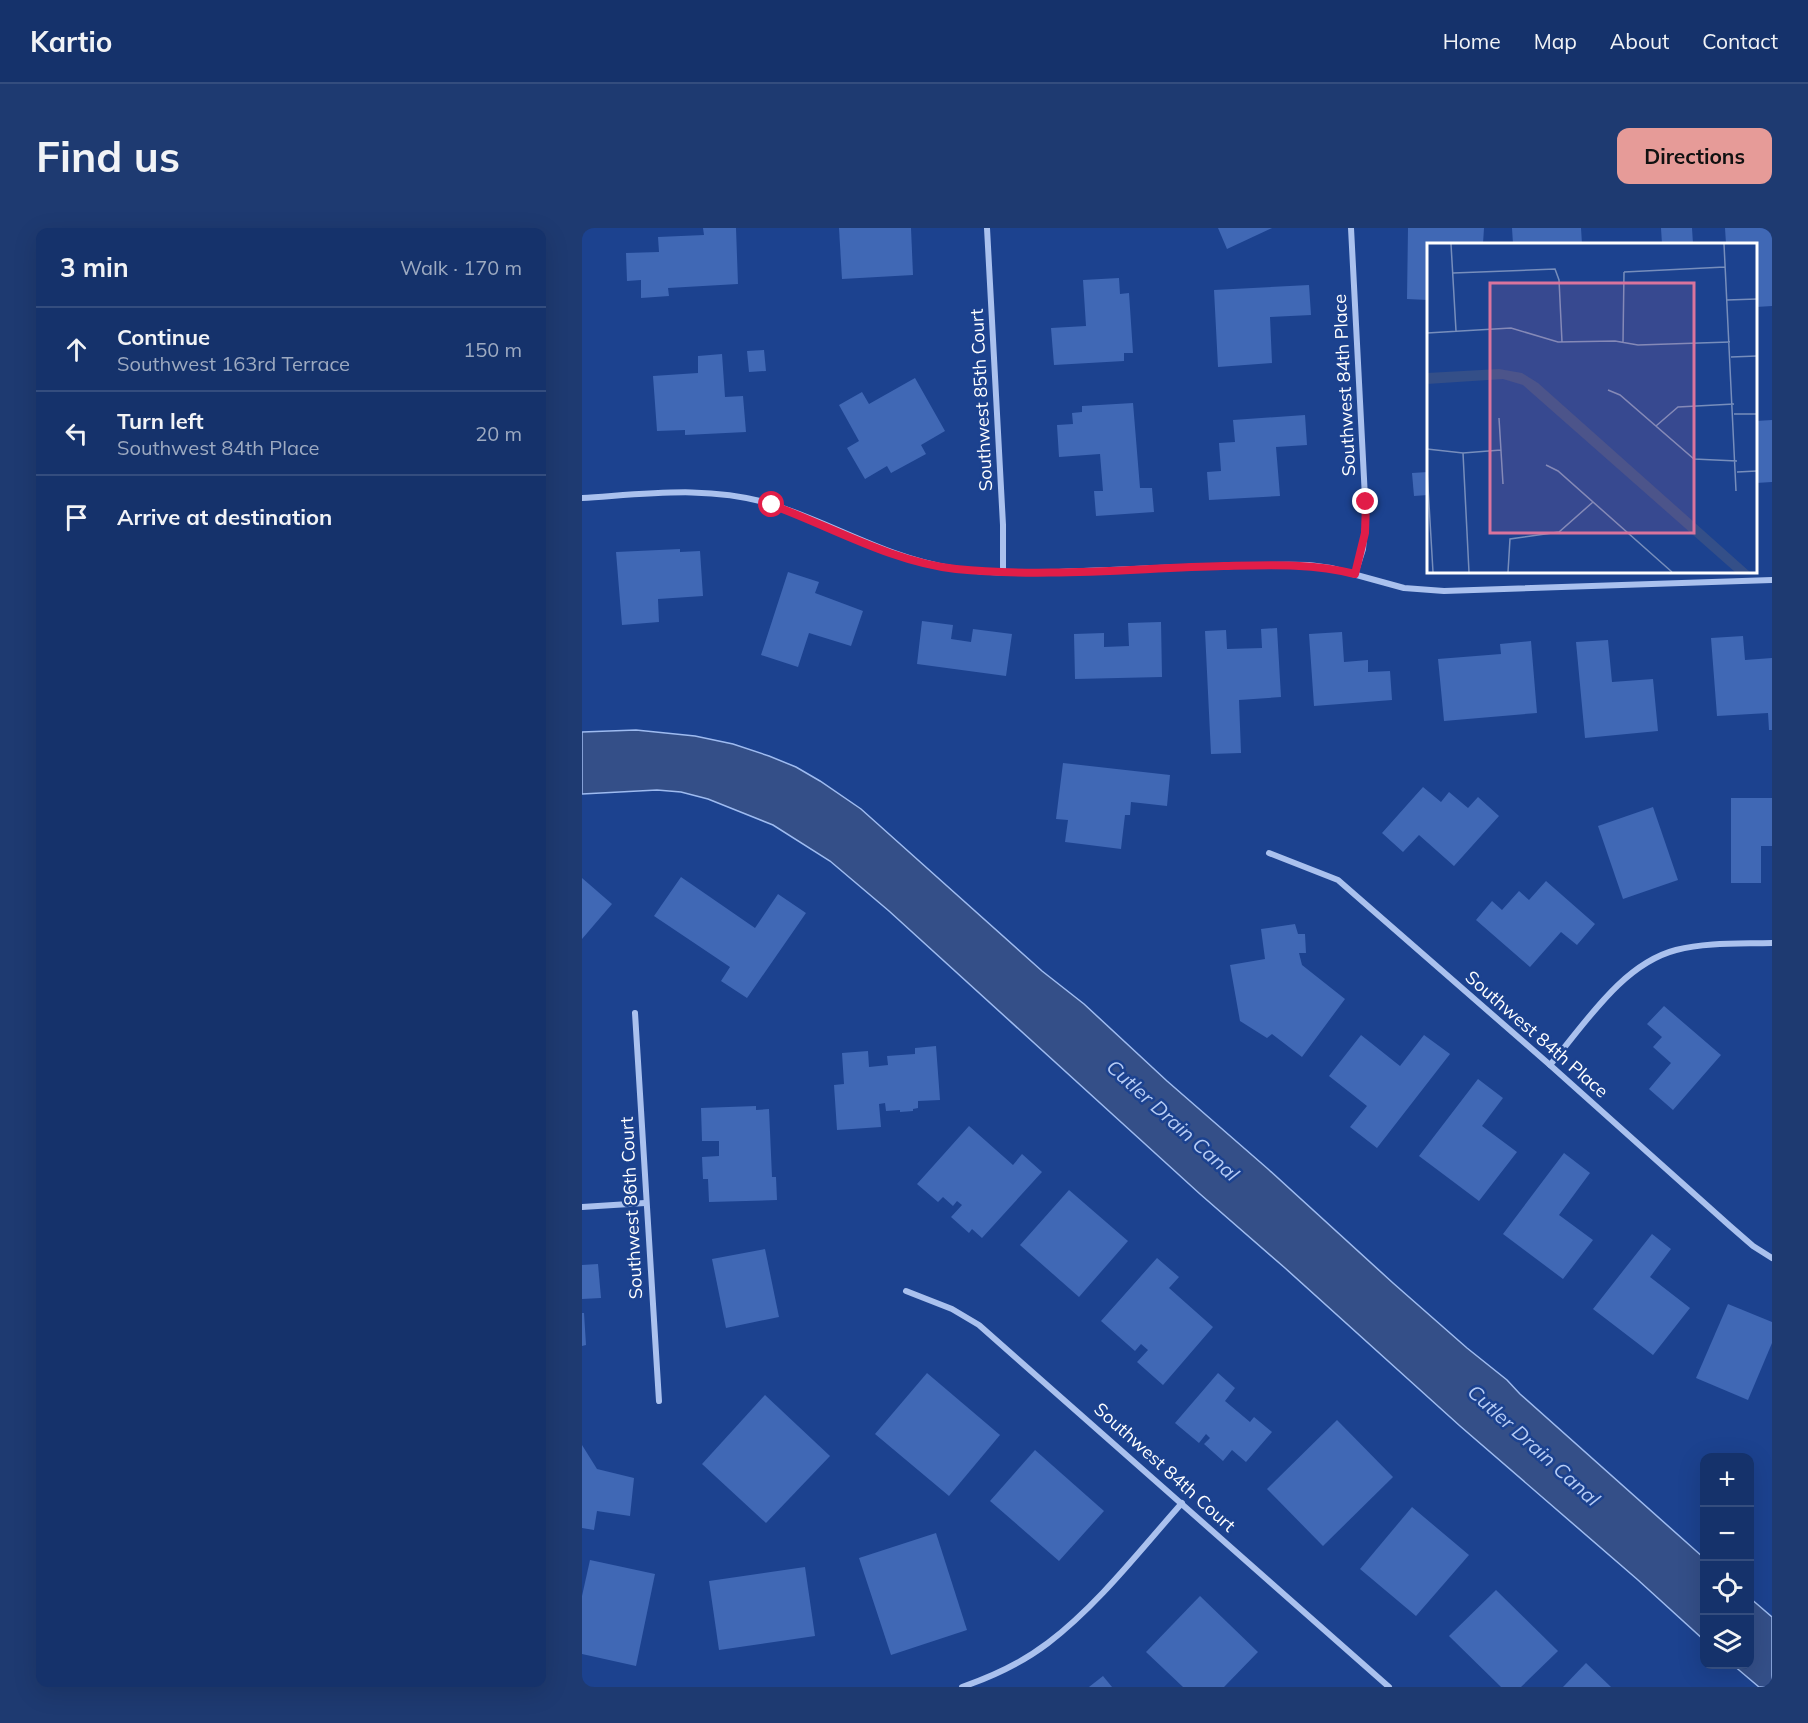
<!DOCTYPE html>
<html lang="en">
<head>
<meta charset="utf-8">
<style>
	:root { --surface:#15326b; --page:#1e3a71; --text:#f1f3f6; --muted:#9daac1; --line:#344d7e; --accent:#e69b98 }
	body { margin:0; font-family:Mulish,sans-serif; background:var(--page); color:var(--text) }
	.controls { position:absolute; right:18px; bottom:18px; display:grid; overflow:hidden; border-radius:12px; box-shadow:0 6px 24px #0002 }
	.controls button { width:54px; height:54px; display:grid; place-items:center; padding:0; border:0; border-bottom:2px solid var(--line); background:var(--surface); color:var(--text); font:30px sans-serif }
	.stop { position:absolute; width:18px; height:18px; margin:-14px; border:4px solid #e11d48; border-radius:50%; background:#fff }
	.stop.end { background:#e11d48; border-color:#fff; box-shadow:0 2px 6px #0008 }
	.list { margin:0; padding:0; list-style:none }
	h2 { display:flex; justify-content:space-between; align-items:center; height:78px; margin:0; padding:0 24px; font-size:26px }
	h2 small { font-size:20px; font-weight:400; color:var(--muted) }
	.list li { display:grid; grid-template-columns:39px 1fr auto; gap:18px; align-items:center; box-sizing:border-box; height:84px; padding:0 24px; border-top:2px solid var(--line) }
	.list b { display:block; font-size:22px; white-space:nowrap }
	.list p { margin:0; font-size:20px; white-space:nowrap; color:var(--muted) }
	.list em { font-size:20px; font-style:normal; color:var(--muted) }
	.icon { flex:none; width:33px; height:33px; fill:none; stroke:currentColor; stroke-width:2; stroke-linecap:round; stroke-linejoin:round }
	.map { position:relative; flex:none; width:1190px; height:1459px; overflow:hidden; border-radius:12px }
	header { display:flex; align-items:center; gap:36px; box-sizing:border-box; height:84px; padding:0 30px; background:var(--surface); border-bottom:2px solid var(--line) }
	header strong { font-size:28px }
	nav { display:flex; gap:33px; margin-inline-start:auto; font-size:21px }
	.intro { display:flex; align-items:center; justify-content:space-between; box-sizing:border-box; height:144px; padding:0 36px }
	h1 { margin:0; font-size:42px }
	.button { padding:15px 27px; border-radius:12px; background:var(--accent); color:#111; font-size:21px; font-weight:700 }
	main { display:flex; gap:36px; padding:0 36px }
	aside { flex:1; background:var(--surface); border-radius:12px; box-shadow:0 6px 24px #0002 }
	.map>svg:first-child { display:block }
	.water { fill:#344f88; stroke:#9ebbf0; stroke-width:1.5 }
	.building { fill:#4068b5 }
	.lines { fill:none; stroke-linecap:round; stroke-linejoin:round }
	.minor { stroke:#aac1ee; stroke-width:6 }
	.route { stroke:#e11d48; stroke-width:8 }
	.labels { text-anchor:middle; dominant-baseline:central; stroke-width:5; stroke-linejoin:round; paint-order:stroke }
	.street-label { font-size:18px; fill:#fff; stroke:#1c428f }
	.water-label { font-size:20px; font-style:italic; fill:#b6ccf5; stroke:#1c428f }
	.inset-road { fill:none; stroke:#778ebc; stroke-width:1.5 }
	.view { fill:#da749d; fill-opacity:0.15; stroke:#da749d; stroke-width:3 }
	.inset-edge { fill:none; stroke:#fff; stroke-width:3 }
</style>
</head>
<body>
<header>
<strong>Kartio</strong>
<nav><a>Home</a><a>Map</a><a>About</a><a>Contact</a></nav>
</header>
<div class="intro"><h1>Find us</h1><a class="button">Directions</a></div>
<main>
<aside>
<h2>3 min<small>Walk · 170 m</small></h2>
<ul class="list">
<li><svg class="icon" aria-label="ahead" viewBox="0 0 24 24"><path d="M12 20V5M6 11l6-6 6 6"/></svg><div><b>Continue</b><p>Southwest 163rd Terrace</p></div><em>150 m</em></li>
<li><svg class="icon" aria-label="left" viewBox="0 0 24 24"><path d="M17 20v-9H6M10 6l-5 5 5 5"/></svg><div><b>Turn left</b><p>Southwest 84th Place</p></div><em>20 m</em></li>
<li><svg class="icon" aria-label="arrive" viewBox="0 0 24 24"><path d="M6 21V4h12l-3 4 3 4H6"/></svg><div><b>Arrive at destination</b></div></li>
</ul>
</aside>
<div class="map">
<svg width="1190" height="1459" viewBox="0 0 1190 1459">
	<rect width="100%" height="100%" fill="#1c428f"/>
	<!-- water -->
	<g class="water">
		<polygon points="54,502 113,508 151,516 187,528 214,539 238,553 279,581 460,743 502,776 585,853 686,941 811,1055 885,1120 925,1152 938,1166 1122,1330 1122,1412 1056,1352 878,1198 703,1040 618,966 307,683 248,633 191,597 126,571 99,564 75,562 0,566 0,504"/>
		<polygon points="1168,1370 1190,1389 1190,1459 1177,1459 1151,1437 1168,1436"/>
	</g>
	<!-- building -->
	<g class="building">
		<polygon points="121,0 154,0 156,56 86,60 87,68 59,70 59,52 45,53 44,25 77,24 76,9 122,7"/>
		<polygon points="257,0 329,0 331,47 260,51"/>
		<polygon points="636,0 690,0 645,21"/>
		<polygon points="826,0 902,0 901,16 846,16 846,72 825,71"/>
		<polygon points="930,0 999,0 1000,16 931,16"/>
		<polygon points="1079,0 1110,0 1111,16 1080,16"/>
		<polygon points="1143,0 1190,0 1190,78 1174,79 1174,16 1144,16"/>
		<polygon points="537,50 538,66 547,65 551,125 542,125 542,133 472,137 469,100 504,98 501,52"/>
		<polygon points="727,57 729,87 688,89 690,135 636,139 632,62"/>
		<polygon points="182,122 184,143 167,144 165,123"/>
		<polygon points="140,126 143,169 161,168 164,204 103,207 103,202 75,203 71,148 116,145 116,128"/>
		<polygon points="333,150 363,203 339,217 344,226 309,245 305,238 283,251 265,220 277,213 257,177 280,164 287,176"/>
		<polygon points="551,175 558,260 570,260 572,284 514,288 512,263 521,263 518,226 477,229 475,197 491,196 490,185 500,184 500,178"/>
		<polygon points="723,187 725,217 694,219 698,268 627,272 625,244 639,243 637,215 653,214 651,192"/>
		<polygon points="1190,192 1190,254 1174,255 1174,193"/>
		<polygon points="846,244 846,267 832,268 830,245"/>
		<polygon points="98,321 98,324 118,323 121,368 76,371 77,394 40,397 34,324"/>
		<polygon points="206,344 237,354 233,365 281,383 269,418 227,405 216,439 179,427"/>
		<polygon points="340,393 371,397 369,411 389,414 391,401 430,406 424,448 335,436"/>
		<polygon points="579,394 580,449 493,451 492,406 522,405 522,419 547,418 546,395"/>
		<polygon points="695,400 699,469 657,472 659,525 629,526 623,403 644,402 645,421 680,420 679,401"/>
		<polygon points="760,404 762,434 786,432 786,444 808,443 810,472 732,478 727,406"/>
		<polygon points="1161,408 1163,432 1190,430 1190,502 1187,502 1186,485 1135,488 1129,410"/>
		<polygon points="1026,412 1030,454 1071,451 1076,503 1003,510 994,414"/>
		<polygon points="949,413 955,485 862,493 856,431 919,426 918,416"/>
		<polygon points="481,535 588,547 585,578 549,574 548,587 543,587 539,621 483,614 486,592 474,591"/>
		<polygon points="841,559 859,574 867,564 886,580 896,569 917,588 872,638 837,607 821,624 800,605"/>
		<polygon points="1149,570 1190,570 1190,618 1179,618 1179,655 1149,655"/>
		<polygon points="1071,579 1096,652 1041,671 1016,598"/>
		<polygon points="99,649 173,700 196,666 224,685 165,770 139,753 148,739 72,688"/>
		<polygon points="0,650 30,676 0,711"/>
		<polygon points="964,653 1013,696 995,717 979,704 948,739 894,692 910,673 920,682 937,663 947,672"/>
		<polygon points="713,696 716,706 723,706 724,725 717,725 720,737 763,771 720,829 690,806 685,810 658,793 648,737 683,731 679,701"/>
		<polygon points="1082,778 1139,827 1091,882 1067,861 1089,835 1071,819 1080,809 1065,796"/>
		<polygon points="779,807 818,838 842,807 868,826 795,920 768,899 785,878 747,848"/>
		<polygon points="354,818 358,872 336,873 336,880 331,881 331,883 318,884 318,882 304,883 303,875 297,876 299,899 255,902 252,857 262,856 260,825 286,823 287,839 306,837 305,828 333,826 333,820"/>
		<polygon points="896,851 921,870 900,898 935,924 897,973 837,928"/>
		<polygon points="174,878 174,882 187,881 190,949 194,949 195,972 127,974 126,951 121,951 120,929 137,928 137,913 120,913 119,880"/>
		<polygon points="387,898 431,937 440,926 460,944 400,1010 390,1001 387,1005 369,989 380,977 375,973 371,978 361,969 356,974 335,956"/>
		<polygon points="982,925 1008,945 977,987 1011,1012 981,1051 921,1006"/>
		<polygon points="487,962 546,1013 497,1069 438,1017"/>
		<polygon points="1070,1006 1089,1021 1068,1049 1108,1080 1071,1127 1011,1081"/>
		<polygon points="183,1021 197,1089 144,1100 130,1031"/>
		<polygon points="575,1030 597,1049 587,1060 631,1099 581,1157 555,1134 566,1122 559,1116 553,1123 519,1093"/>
		<polygon points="16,1036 19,1070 0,1071 0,1037"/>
		<polygon points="1146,1076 1190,1094 1190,1115 1166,1172 1114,1150"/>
		<polygon points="0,1085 2,1085 4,1117 0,1118"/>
		<polygon points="345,1145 418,1207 367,1268 293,1206"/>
		<polygon points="636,1145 653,1160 643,1173 668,1194 672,1189 690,1204 664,1234 650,1222 641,1233 622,1216 628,1210 624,1206 617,1215 593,1195"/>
		<polygon points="183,1167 248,1228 184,1295 120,1236"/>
		<polygon points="755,1192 811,1249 741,1318 685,1261"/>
		<polygon points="0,1217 15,1241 52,1250 48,1288 15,1283 12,1302 0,1300"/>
		<polygon points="453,1222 522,1283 477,1333 408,1273"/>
		<polygon points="830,1279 887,1327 834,1388 778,1341"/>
		<polygon points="354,1305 385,1402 309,1427 277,1330"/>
		<polygon points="8,1332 73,1346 54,1438 0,1426 0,1368"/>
		<polygon points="223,1339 233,1408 137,1422 127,1353"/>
		<polygon points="914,1362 976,1423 939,1459 919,1459 867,1408"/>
		<polygon points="618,1368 676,1424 642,1459 601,1459 564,1424"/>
		<polygon points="1004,1435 1029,1459 981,1459"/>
		<polygon points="521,1448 530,1459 507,1459"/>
	</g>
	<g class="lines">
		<!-- minor -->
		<g class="minor">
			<polyline points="405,0 421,297 421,343"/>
			<polyline points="769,0 784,289 781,321 773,346"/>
			<path d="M0,270C64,266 127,257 189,276C250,295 305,330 369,340C419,348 476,344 528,342C594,339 661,336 727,337L749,340L822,360L862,363L1190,352"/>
			<polyline points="687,625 756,652 968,837 1148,998 1171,1018 1190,1030"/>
			<polyline points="53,785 77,1173"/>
			<path d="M968,837C1003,796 1040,736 1094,722C1125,714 1159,716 1190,715"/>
			<polyline points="0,979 63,975"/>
			<polyline points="324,1063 370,1081 397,1097 807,1459"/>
			<path d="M380,1459C409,1449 441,1434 466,1415C516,1377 559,1321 600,1275"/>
		</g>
	</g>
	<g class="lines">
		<!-- route -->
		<path class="route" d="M190,277C250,299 310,334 374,341C463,350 554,340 642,338C687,337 730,335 773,346L783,305L784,274"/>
	</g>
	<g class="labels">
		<!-- street labels -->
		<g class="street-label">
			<text transform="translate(762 157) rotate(-93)">Southwest 84th Place</text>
			<text transform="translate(399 172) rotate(-93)">Southwest 85th Court</text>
			<text transform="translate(955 806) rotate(41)">Southwest 84th Place</text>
			<text transform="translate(49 980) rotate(-93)">Southwest 86th Court</text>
			<text transform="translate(583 1239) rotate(42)">Southwest 84th Court</text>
		</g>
		<!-- water labels -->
		<g class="water-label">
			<text transform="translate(591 892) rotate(42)">Cutler Drain Canal</text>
			<text transform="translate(952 1217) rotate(42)">Cutler Drain Canal</text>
		</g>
	</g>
	<!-- overview -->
	<g transform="translate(845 15)">
		<rect width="330" height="330" fill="#1c428f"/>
		<path d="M72,126L95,130L111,140L323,329H308L96,142L76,136L0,141V130Z" fill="#344f88"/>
		<path class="inset-road" d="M24,1L29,88M297,1L309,248M197,29L298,24M26,30L128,26L132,37L135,99M300,57L330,56M0,90L84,85L131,99L188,98L211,102L303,99M196,99L197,29M304,114L330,113M181,147L193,152L267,216L310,218M307,171H330M72,175L76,241M229,183L251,164L307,161M0,206L36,210L74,207M36,210L42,329M119,222L131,228L245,329M0,227L6,329M310,229L330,228M81,329L83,296L132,289L166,259"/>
		<path class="view" d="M63,40H267V290H63Z"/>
		<rect width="330" height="330" class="inset-edge"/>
	</g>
</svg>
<div class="controls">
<button>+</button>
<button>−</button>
<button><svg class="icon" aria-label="locate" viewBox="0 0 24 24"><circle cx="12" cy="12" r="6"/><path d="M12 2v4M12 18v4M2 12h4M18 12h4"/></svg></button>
<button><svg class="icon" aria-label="layers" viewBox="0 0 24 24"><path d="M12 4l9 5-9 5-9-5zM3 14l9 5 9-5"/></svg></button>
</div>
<div class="stop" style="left:190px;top:277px"></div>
<div class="stop end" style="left:784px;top:274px"></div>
</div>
</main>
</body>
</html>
